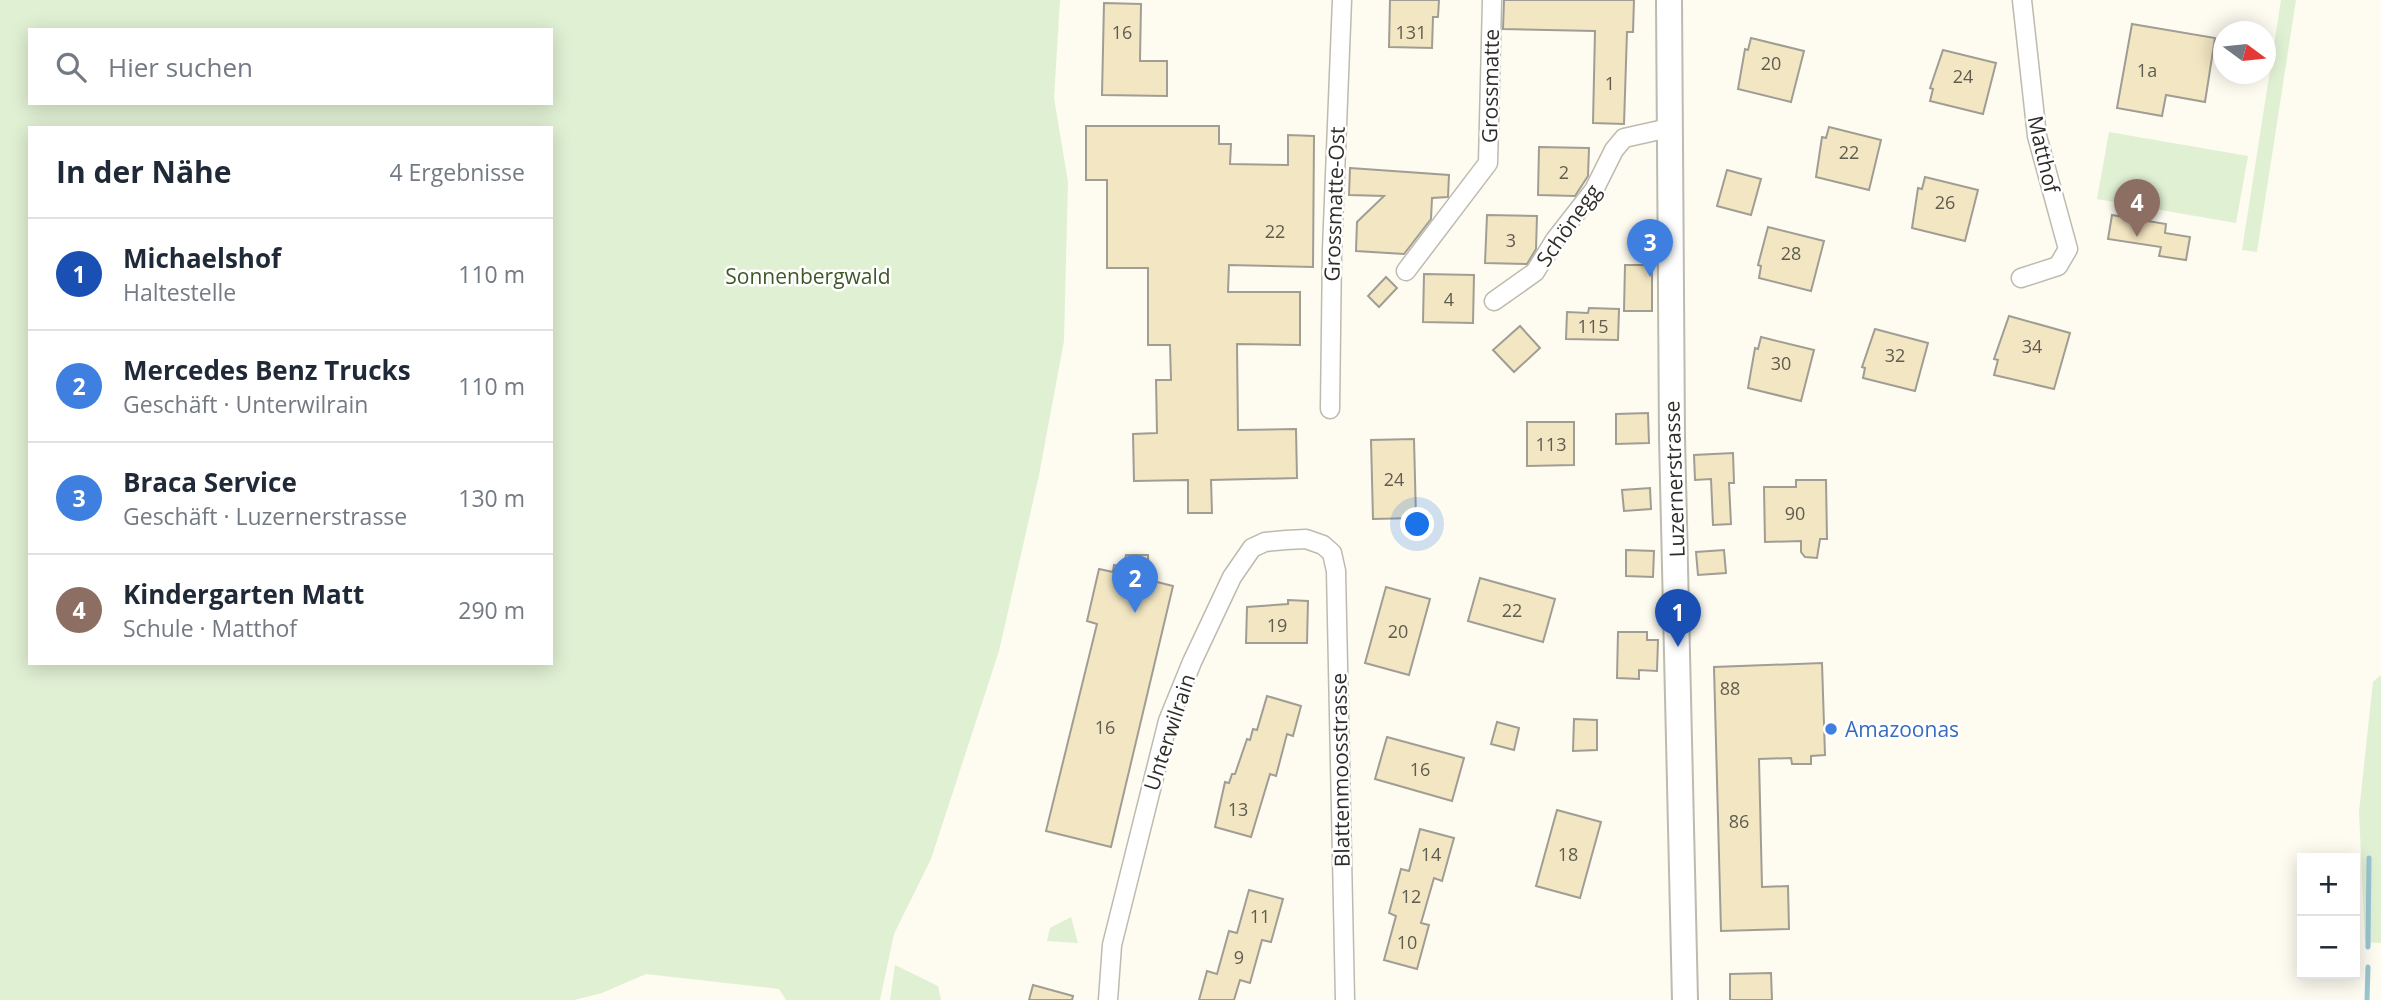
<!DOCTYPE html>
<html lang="de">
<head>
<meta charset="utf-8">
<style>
	:root { --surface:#fff; --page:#f6f6f7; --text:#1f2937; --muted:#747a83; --line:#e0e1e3; --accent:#b45309 }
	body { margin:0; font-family:"Open Sans",sans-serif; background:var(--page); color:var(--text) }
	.controls { position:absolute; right:21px; bottom:21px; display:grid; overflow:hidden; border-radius:0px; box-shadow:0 4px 18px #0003 }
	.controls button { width:63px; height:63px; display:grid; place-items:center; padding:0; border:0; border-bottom:2px solid var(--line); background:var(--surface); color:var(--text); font:35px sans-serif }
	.compass { position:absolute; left:2213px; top:21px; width:63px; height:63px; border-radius:50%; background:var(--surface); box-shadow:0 4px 18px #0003; rotate:105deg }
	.you { position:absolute; left:1418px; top:525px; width:24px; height:24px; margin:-18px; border:5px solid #fff; border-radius:50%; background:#1a73e8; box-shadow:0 0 0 10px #1a73e833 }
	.badge { display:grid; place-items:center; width:46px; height:46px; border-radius:50%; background:var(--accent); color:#fff; font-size:23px; font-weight:700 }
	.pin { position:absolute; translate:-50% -58px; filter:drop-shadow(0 2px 4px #0008) }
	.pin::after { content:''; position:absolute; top:37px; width:24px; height:21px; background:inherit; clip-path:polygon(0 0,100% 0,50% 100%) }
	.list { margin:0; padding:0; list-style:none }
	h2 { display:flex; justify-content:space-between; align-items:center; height:91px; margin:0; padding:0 28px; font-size:30px }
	h2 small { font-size:23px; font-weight:400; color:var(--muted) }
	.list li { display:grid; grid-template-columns:46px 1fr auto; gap:21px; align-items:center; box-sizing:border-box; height:112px; padding:0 28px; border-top:2px solid var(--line) }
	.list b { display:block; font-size:26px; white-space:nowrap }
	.list p { margin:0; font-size:23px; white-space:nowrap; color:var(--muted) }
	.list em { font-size:23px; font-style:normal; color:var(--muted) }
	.icon { flex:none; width:38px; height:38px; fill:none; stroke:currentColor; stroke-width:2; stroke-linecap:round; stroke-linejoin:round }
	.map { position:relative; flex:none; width:2381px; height:1000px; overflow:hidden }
	.search { position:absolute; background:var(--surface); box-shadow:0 4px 18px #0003; left:28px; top:28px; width:525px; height:77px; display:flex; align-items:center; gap:18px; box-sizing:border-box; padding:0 24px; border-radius:0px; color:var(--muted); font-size:26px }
	.panel { position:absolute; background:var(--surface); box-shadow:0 4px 18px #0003; left:28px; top:126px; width:525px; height:539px; border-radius:0px }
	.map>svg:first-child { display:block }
	.green { fill:#e0f0d3; fill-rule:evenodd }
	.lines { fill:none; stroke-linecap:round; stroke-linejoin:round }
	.stream { stroke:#99c5d1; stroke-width:5 }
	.building { fill:#f3e7c3; stroke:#a09d94; stroke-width:2 }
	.street-casing { stroke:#bdbab0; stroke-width:21 }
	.secondary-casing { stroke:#bdbab0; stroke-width:28 }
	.street { stroke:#fff; stroke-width:18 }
	.secondary { stroke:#fff; stroke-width:24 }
	.shop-dot { fill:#3f7fe0; stroke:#fff; stroke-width:2.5 }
	.labels { text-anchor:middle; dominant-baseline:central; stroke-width:5; stroke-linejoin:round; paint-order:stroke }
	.number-label { font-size:18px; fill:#5f5c50 }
	.street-label { font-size:21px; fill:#2e2d29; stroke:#fff }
	.park-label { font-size:21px; fill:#3f5727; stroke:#fff }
	.shop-label { font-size:21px; fill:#366cbe; stroke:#fff; text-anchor:start }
</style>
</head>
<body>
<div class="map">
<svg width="2381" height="1000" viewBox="0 0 2381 1000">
	<rect width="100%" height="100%" fill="#fefbf1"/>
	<!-- green -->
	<g class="green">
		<path d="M0,0H1060L1054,98L1068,182L1064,341L1039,475L999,651L931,859L894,934L880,1000H786L779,989L646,974L602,993L574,1000H0ZM30,30H551V103H30ZM30,128H551V663H30Z"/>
		<polygon points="2281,0 2296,0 2257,252 2242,250"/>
		<polygon points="2109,132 2248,156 2236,223 2097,199"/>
		<polygon points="2381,675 2381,943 2365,942 2359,812 2373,682"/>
		<polygon points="1071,917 1078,943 1047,941 1050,928"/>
		<polygon points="895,965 938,986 941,1000 890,1000"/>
	</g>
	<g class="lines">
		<!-- stream -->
		<g class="stream">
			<polyline points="2368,947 2369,858"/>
			<polyline points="2367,1000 2368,967"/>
		</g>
	</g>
	<!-- building -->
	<g class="building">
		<polygon points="1390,0 1439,0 1438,17 1433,17 1432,48 1389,47"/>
		<polygon points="1504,0 1634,0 1633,32 1627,32 1624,124 1593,123 1595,31 1503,29"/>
		<polygon points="1104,3 1141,4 1140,61 1167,61 1167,96 1102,95"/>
		<polygon points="2132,24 2215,38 2205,102 2166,95 2162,116 2117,108"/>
		<polygon points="1751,38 1804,51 1791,102 1738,89 1745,49 1748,50"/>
		<polygon points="1943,50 1996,63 1983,114 1930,101 1933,89 1930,88"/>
		<polygon points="1086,126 1219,126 1219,144 1231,144 1230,164 1288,165 1288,135 1314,136 1313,267 1229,265 1228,292 1300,292 1300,345 1237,344 1238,430 1296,429 1297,478 1211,480 1212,513 1188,513 1188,480 1134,481 1133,434 1157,433 1156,380 1171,380 1170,345 1148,345 1148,268 1107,268 1107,180 1086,180"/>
		<polygon points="1829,127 1881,140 1869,190 1816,177 1822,137 1826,138"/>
		<polygon points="1539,147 1589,148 1588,176 1575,196 1538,195"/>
		<polygon points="1350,168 1449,175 1448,197 1432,198 1431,219 1404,254 1356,251 1357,222 1384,196 1349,195"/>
		<polygon points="1727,170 1761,179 1751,215 1717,206"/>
		<polygon points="1925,177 1978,190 1965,241 1912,228 1918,188 1922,189"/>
		<polygon points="1487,215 1537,216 1536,249 1527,264 1485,263"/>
		<polygon points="2112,215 2166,224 2165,233 2190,237 2186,260 2159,256 2161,247 2108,239"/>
		<polygon points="1768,227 1824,241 1811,291 1759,278 1761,266 1758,265"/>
		<polygon points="1625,265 1652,265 1652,311 1624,311"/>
		<polygon points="1424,274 1474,275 1473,323 1423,322"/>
		<polygon points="1386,277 1397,288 1379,307 1368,296"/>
		<polygon points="1589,308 1619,309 1618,340 1566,339 1567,312 1588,313"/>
		<polygon points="2009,316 2070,333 2054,389 1994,375 1998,360 1994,359"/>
		<polygon points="1520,326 1540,348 1514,372 1493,350"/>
		<polygon points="1875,329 1928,343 1915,391 1863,378 1865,368 1862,367"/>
		<polygon points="1761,337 1814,350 1801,401 1748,388 1755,348 1758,349"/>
		<polygon points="1648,413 1649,443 1616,444 1616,414"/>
		<polygon points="1527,422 1574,422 1574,465 1527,466"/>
		<polygon points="1414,439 1416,518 1373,519 1371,440"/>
		<polygon points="1733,453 1734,483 1729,483 1731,524 1713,525 1711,479 1695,480 1694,455"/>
		<polygon points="1796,480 1826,480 1827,539 1820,539 1817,558 1805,557 1801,552 1801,541 1765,542 1764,487 1796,487"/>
		<polygon points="1650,488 1651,509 1624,511 1622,490"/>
		<polygon points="1626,550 1654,551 1653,577 1626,576"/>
		<polygon points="1724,550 1726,573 1698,575 1696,552"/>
		<polygon points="1126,555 1148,555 1149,580 1173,586 1111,847 1046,831 1097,624 1087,621 1099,569 1113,572 1114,565 1123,567"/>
		<polygon points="1480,578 1555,599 1543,642 1468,621"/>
		<polygon points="1386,587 1430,599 1409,675 1365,663"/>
		<polygon points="1288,600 1308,601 1307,643 1246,643 1247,607 1288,604"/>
		<polygon points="1618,632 1647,632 1647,640 1658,640 1657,671 1639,670 1639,679 1617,678"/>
		<polygon points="1822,663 1825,755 1811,756 1811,764 1792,764 1791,758 1759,759 1762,887 1788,886 1789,929 1721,931 1714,667"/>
		<polygon points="1267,696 1301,706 1293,736 1287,734 1276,776 1270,774 1251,837 1215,827 1225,782 1229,783 1232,774 1235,774 1247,739 1250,740 1253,729 1257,730"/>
		<polygon points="1574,719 1597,720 1597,750 1573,751"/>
		<polygon points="1497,722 1519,728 1514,750 1491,744"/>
		<polygon points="1387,737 1464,758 1452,801 1375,779"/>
		<polygon points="1557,810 1601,822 1580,898 1536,886"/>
		<polygon points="1420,829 1454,838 1442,881 1434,878 1421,923 1429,925 1417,969 1384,960 1396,916 1389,913 1401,869 1409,871"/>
		<polygon points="1249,890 1283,899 1271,942 1262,940 1250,983 1240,980 1234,1000 1199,1000 1207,971 1217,974 1229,931 1237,933"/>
		<polygon points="1771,973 1772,1000 1730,1000 1730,974"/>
		<polygon points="1033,985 1073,996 1072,1000 1029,1000"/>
	</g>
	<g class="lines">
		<!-- street casing -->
		<g class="street-casing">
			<g id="street">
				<polyline points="1406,271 1488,163 1492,0"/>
				<polyline points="2021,278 2058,266 2068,249 2037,136 2022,0"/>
				<polyline points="1494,301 1535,272 1555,240 1594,190 1614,150 1624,138 1669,128"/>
				<polyline points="1330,409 1332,250 1342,0"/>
				<polyline points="1108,1000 1112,945 1168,721 1192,662 1232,577 1252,548 1265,542 1286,540 1306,539 1323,545 1332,553 1336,571 1345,1000"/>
			</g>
		</g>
		<!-- secondary casing -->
		<g class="secondary-casing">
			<polyline id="secondary" points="1669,0 1672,437 1685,1000"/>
		</g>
		<!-- street -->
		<use href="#street" class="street"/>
		<!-- secondary -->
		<use href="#secondary" class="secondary"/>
	</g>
	<!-- markers -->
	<circle class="shop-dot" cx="1831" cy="729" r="7"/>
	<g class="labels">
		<!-- number labels -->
		<g class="number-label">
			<text x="1122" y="32">16</text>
			<text x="1411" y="32">131</text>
			<text x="1771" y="63">20</text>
			<text x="2147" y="70">1a</text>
			<text x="1963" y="76">24</text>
			<text x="1610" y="83">1</text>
			<text x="1849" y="152">22</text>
			<text x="1564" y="172">2</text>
			<text x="1945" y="202">26</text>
			<text x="1275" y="231">22</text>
			<text x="1511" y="240">3</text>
			<text x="1791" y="253">28</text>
			<text x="1449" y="299">4</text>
			<text x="1593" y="326">115</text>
			<text x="2032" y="346">34</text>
			<text x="1895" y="355">32</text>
			<text x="1781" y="363">30</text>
			<text x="1551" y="444">113</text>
			<text x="1394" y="479">24</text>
			<text x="1795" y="513">90</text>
			<text x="1512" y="610">22</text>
			<text x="1277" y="625">19</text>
			<text x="1398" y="631">20</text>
			<text x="1730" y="688">88</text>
			<text x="1105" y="727">16</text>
			<text x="1420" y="769">16</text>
			<text x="1238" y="809">13</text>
			<text x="1739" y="821">86</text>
			<text x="1431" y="854">14</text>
			<text x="1568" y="854">18</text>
			<text x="1411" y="896">12</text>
			<text x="1260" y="916">11</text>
			<text x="1407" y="942">10</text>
			<text x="1239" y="957">9</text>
		</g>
		<!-- street labels -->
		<g class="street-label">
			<text transform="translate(1490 86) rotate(-89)">Grossmatte</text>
			<text transform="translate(2044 154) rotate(77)">Matthof</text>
			<text transform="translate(1334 204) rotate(-88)">Grossmatte-Ost</text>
			<text transform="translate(1568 225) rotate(-55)">Schönegg</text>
			<text transform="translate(1674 479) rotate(-92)">Luzernerstrasse</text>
			<text transform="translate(1169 732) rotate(-72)">Unterwilrain</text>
			<text transform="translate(1340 770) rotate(-91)">Blattenmoosstrasse</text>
		</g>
		<!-- park labels -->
		<g class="park-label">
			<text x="808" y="276">Sonnenbergwald</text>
		</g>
		<!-- shop labels -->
		<g class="shop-label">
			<text x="1845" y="729">Amazoonas</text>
		</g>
	</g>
</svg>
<div class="controls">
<button>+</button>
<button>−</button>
</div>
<svg class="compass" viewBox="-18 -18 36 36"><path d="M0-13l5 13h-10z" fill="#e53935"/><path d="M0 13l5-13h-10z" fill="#747a83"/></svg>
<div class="you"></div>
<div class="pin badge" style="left:1678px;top:647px;background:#1a4fb4">1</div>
<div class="pin badge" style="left:1135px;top:613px;background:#3f7fe0">2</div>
<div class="pin badge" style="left:1650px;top:277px;background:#3f7fe0">3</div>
<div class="pin badge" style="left:2137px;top:237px;background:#8d6e63">4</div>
<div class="search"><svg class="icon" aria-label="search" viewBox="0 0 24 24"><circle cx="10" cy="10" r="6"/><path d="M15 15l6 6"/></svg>Hier suchen</div>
<section class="panel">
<h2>In der Nähe<small>4 Ergebnisse</small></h2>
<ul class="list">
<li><span class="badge" style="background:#1a4fb4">1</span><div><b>Michaelshof</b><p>Haltestelle</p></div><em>110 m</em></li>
<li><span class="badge" style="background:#3f7fe0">2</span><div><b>Mercedes Benz Trucks</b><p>Geschäft · Unterwilrain</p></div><em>110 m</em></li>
<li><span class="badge" style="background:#3f7fe0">3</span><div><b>Braca Service</b><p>Geschäft · Luzernerstrasse</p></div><em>130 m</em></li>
<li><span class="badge" style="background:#8d6e63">4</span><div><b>Kindergarten Matt</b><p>Schule · Matthof</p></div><em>290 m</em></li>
</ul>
</section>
</div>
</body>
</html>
